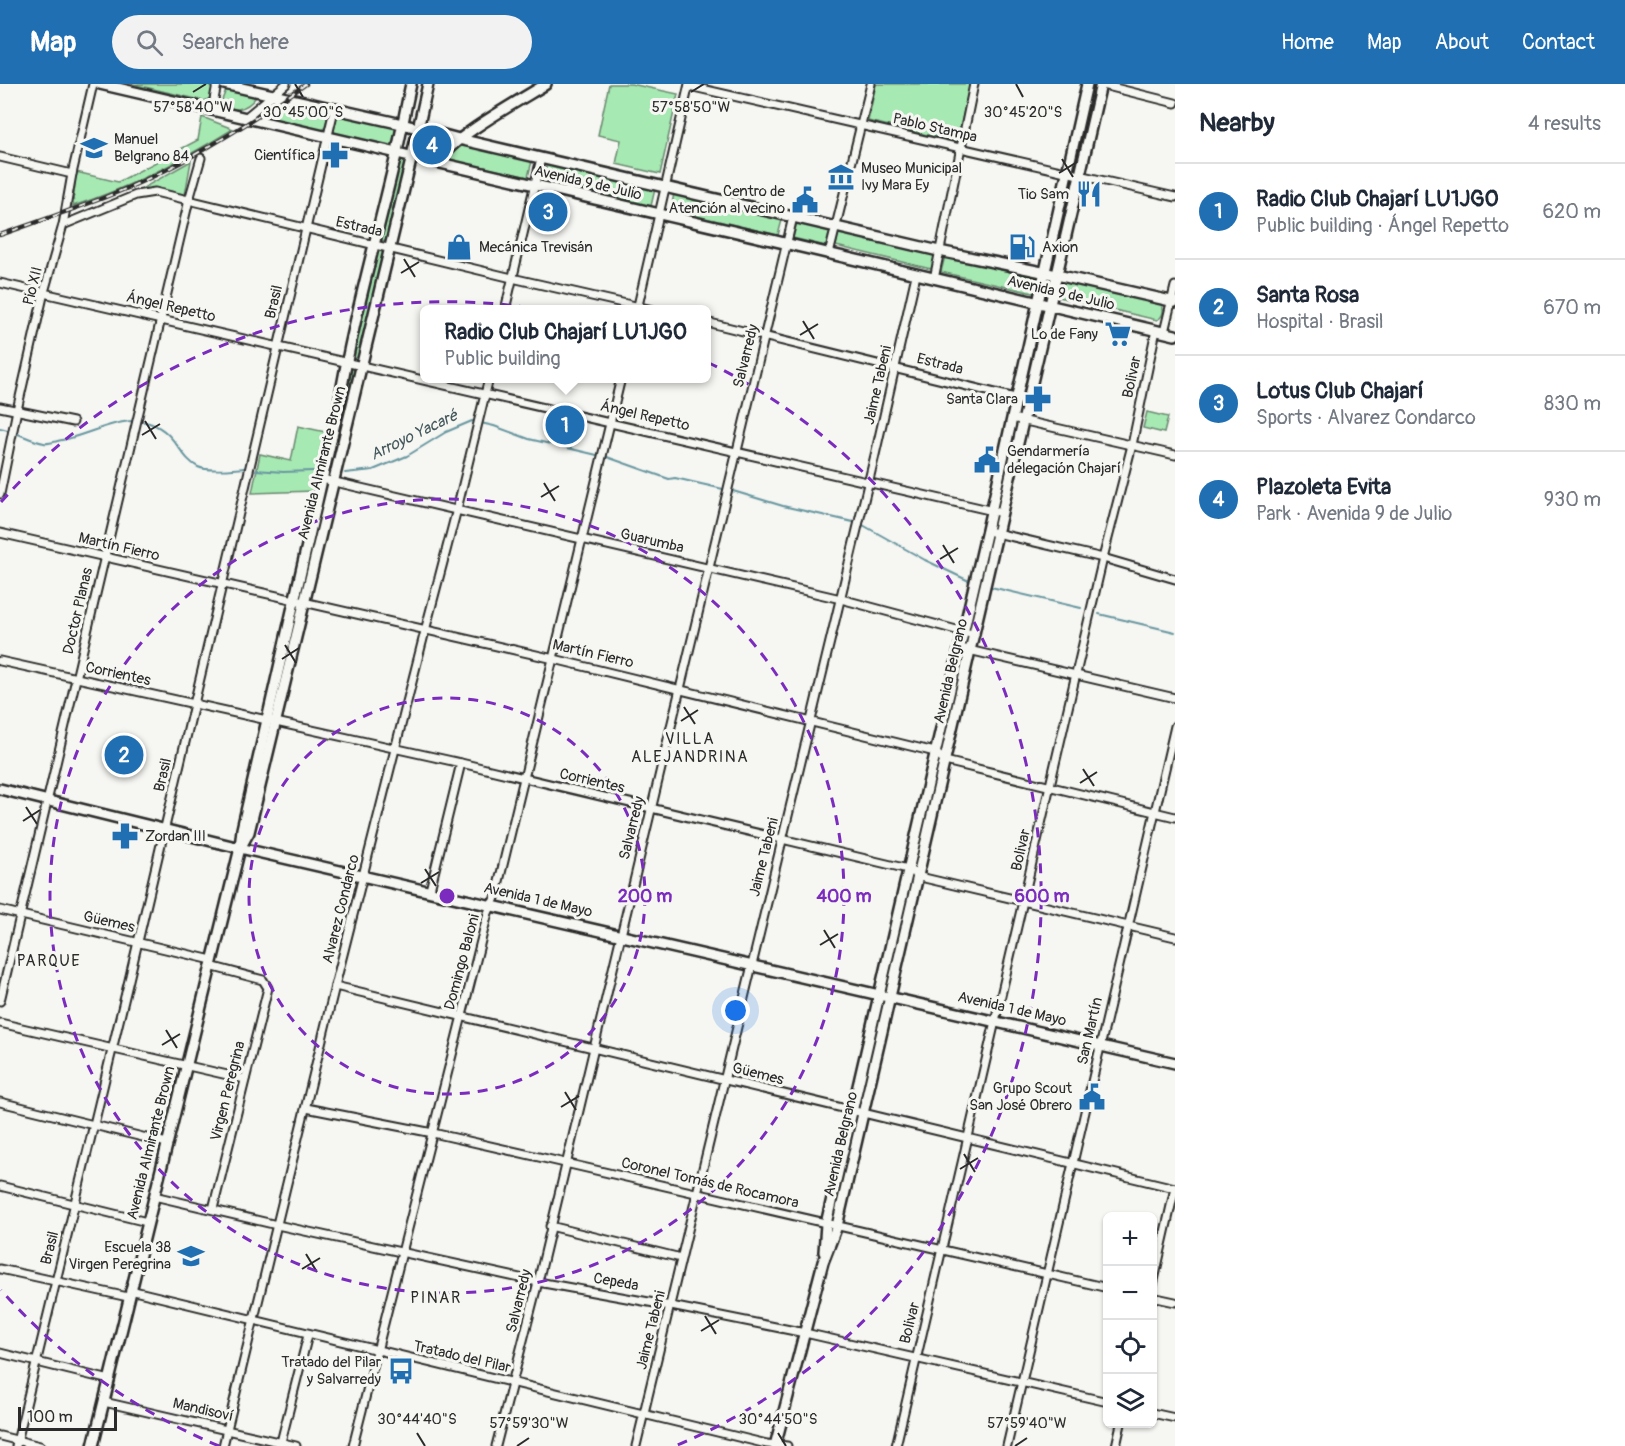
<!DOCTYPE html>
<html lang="en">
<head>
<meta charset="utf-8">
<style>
	:root { --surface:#fff; --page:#f2f2f3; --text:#1f2937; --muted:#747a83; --line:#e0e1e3; --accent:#1f6fb2 }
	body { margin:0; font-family:Pangolin,sans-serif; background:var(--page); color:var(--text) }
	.controls { position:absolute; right:18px; bottom:18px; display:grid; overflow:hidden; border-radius:9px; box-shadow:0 2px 4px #0004 }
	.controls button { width:54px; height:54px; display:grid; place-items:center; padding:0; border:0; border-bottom:2px solid var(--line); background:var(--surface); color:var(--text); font:30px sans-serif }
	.scale { position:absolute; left:18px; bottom:15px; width:99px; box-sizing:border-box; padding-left:6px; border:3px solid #2b2b2b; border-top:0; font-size:16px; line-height:21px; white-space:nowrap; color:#2b2b2b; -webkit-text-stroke:4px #f6f6f2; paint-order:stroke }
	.you { position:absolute; left:736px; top:927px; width:21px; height:21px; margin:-15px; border:4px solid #fff; border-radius:50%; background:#1a73e8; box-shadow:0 0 0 9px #1a73e833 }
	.badge { display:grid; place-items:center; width:39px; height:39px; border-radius:50%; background:var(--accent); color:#fff; font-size:20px; font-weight:700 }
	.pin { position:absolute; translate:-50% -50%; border:3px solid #fff; box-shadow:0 2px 6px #0006 }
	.popup { position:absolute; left:420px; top:221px; width:291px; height:78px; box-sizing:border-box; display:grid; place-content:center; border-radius:9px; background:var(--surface); filter:drop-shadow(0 2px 4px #0005); font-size:20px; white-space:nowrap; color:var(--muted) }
	.popup b { font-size:22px; color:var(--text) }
	.popup::after { content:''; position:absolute; left:50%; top:100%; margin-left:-12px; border:12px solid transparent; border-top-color:var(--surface) }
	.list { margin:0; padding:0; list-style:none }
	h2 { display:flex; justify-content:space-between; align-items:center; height:78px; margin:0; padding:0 24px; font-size:26px }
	h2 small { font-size:20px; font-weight:400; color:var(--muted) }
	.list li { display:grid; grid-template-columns:39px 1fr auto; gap:18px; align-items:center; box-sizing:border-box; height:96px; padding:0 24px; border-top:2px solid var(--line) }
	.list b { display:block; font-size:22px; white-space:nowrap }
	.list p { margin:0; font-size:20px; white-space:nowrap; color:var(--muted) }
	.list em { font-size:20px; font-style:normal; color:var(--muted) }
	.icon { flex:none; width:33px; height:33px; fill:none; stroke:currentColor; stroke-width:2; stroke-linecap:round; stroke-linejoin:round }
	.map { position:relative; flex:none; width:1175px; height:1362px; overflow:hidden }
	header { display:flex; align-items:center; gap:36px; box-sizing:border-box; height:84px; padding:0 30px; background:var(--accent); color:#fff }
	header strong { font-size:28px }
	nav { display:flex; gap:33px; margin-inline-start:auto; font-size:21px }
	.search { width:420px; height:54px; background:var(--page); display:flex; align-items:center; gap:15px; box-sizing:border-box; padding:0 21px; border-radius:33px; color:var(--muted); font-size:22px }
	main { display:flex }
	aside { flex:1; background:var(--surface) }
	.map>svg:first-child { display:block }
	.green { fill:#a7e9b3; stroke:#698a6f; stroke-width:1.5 }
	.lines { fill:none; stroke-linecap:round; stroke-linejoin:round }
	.stream { stroke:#6897a0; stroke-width:2 }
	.street-casing { stroke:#2b2b2b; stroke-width:11 }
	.secondary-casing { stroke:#2b2b2b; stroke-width:14 }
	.street { stroke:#f6f6f2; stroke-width:7 }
	.secondary { stroke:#f6f6f2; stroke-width:9 }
	.rail-casing { stroke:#2b2b2b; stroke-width:4.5 }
	.rail { stroke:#f6f6f2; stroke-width:2; stroke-dasharray:7; stroke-linecap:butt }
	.ticks { fill:none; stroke:#2b2b2b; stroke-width:2 }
	.ring { fill:none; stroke:#7b2cbf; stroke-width:3; stroke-dasharray:10 8 }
	.labels { text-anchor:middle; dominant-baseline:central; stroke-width:6; stroke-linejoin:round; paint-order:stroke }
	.street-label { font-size:15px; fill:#2b2b2b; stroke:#f6f6f2 }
	.poi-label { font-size:15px; fill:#2b2b2b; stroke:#f6f6f2; text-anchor:end }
	.water-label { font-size:16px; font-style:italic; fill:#44585c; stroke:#f6f6f2 }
	.neighbourhood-label { font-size:16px; letter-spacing:1.5px; fill:#2b2b2b; stroke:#f6f6f2 }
	.ticks-label { font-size:15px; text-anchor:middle; fill:#2b2b2b; stroke:#f6f6f2; stroke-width:6; stroke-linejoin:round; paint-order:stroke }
	.centre { fill:#7b2cbf; stroke:#f6f6f2; stroke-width:3 }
	.ring-label { font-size:18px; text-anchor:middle; font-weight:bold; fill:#7b2cbf; stroke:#f6f6f2; stroke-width:6; stroke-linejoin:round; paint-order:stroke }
</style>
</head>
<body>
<header>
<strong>Map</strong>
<div class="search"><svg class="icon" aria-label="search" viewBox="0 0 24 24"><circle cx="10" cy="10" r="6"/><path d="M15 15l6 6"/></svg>Search here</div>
<nav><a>Home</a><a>Map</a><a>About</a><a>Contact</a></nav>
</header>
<main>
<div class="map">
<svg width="1175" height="1362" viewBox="0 0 1175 1362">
	<rect width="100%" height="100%" fill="#f6f6f2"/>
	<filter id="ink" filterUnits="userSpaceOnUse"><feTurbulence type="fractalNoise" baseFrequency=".0167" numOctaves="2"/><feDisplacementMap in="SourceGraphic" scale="12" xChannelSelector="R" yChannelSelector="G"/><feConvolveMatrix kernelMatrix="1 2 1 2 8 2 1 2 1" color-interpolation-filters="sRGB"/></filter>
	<g filter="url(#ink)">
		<!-- green -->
		<g class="green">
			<polygon points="132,0 205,0 209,1 213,5 210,14 205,17"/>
			<polygon points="609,0 631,0 678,10 660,90 616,80 621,56 598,51"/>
			<polygon points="876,0 970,0 957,58 868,37"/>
			<polygon points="1090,3 1096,4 1077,85 1071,83"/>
			<path d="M226,6L256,13C247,25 231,31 222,16Z"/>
			<polygon points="283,18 329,29 323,48 262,32"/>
			<polygon points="337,31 396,42 392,62 333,51"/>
			<path d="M202,33L233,45C183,76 130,104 73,122L76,88L118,98L198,56Z"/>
			<polygon points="426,51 443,55 445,63 432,70 419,67 421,53"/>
			<polygon points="462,60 532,77 528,93 450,76 448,71 450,67"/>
			<polygon points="191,77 185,111 143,104"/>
			<polygon points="401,77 406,78 388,158 378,155"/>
			<polygon points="547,79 655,105 651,122 543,95"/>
			<polygon points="1070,94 1076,96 1054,184 1048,182"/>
			<polygon points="674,109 782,136 778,151 671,126"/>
			<polygon points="797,138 830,146 826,162 793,154"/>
			<polygon points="839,147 935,170 931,185 836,162"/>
			<polygon points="377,166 386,168 360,275 351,273"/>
			<polygon points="945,172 1040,195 1037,210 941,188"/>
			<path d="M1064,196L1161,220C1165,226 1163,233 1157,236L1059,213L1056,210L1059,199Z"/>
			<polygon points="350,284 357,285 332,387 328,386"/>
			<polygon points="1147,328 1168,333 1164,349 1143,344"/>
			<polygon points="298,342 330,349 314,407 252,409 260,370 291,377"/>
		</g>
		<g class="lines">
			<!-- stream -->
			<g class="stream">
				<path d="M0,344C15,347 31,357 44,359C49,360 56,357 62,356C89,351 125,329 152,340C176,349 180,374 198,383C208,388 232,385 244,384"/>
				<polyline points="607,373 669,395 675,394 723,405"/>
				<polyline points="256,386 283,388 313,387"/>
				<polyline points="345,389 373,386 407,372 446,348 472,337 494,342 529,355 597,371"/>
				<polyline points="733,407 783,422 853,438"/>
				<polyline points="861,440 925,476 969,497"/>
				<polyline points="991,503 1081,524"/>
				<polyline points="1099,530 1175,548"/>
			</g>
			<!-- street casing -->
			<g class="street-casing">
				<g id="street">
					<polyline points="1099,0 1175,19"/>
					<polyline points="689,2 1175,113"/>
					<polyline points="212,26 217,0"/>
					<polyline points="245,34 286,0"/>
					<polyline points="0,73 72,90"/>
					<polyline points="63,141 136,111 155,108 512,194 653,226"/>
					<polyline points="829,170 871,0"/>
					<polyline points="934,195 974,0"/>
					<polyline points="0,199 1002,429"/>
					<polyline points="505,226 541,74"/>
					<polyline points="637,226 689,0"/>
					<polyline points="706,238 1028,317"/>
					<polyline points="1164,248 1175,202"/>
					<polyline points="0,323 73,338"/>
					<polyline points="1012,334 1175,371"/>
					<polyline points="322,395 841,515 975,551"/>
					<polyline points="0,410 17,326 44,208 63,141 72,90 93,0"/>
					<polyline points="992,448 1103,474 1175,495"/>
					<polyline points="0,449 554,575 935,668 945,677 1175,733"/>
					<polyline points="960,564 1175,614"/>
					<polyline points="0,577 461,679 908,785 920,793 1175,853"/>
					<polyline points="430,806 461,679"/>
					<polyline points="0,826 212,876"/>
					<polyline points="210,882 263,896 268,904 213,1125"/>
					<polyline points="335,902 1175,1104"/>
					<polyline points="0,917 189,116 201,74"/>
					<polyline points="0,939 245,995"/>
					<polyline points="0,1018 167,1059"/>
					<polyline points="306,1024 433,1049 565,1079 1108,1204"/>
					<polyline points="0,1102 147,1138"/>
					<polyline points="154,1112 277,1141 538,1198 671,1222 805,1249 1108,1318"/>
					<polyline points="550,1142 681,1174"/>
					<polyline points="0,1185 128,1213"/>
					<polyline points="1152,1205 1175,1104"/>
					<polyline points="130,1206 767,1360 787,1362"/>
					<polyline points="1152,1213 1175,1218"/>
					<polyline points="0,1269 110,1296"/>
					<polyline points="104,1318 296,1362"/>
					<polyline points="1152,1329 1175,1334"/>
					<polyline points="0,1352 40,1362"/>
					<polyline points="281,1358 308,1251"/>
					<polyline points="16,1362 129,896 334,26"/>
					<polyline points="223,1362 335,902 425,547 457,425 489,294"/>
					<polyline points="353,1362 488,829 495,814 621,294"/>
					<polyline points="496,1362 538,1198 793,133"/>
					<polyline points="636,1362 875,371 916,191"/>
					<polyline points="896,1362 1103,474 1132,361 1156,246"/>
					<polyline points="1007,1362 1175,642"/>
					<polyline points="1116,1362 1121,1340"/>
				</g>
			</g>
			<!-- secondary casing -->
			<g class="secondary-casing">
				<g id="secondary">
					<path d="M100,0C458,83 817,166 1175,251"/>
					<polyline points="224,0 402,40 459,55 939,167 1057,191 1175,218"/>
					<path d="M437,78C454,52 517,18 546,0"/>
					<polyline points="0,705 240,764 1175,979"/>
					<polyline points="243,759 249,748 412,72 428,0"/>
					<polyline points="824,1168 826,1140 987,446 1087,0"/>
					<path d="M93,1362L240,764L242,745L338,326C352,238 377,154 397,67C402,45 406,22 411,0"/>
					<polyline points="775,1362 823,1178 837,1142 1101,0"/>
				</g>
			</g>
			<!-- street -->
			<use href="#street" class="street"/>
			<!-- secondary -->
			<use href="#secondary" class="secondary"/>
			<!-- rail casing -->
			<g class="rail-casing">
				<path id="rail" d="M0,151C34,139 69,127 103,114C176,86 243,44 306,0"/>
			</g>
			<!-- rail -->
			<use href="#rail" class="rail"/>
		</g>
	</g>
	<!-- ticks -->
	<path class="ticks" d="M295,0L303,13M1016,0L1023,13M193,8L206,0M691,8L704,0M1062,75L1073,93M1059,89L1077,78M404,175L415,193M401,189L419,178M803,237L814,255M800,251L818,240M145,337L156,355M142,351L160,340M544,399L555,417M541,413L559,402M943,461L954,479M940,475L958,464M285,561L296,579M282,575L299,564M684,623L695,640M681,637L698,626M1083,685L1094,702M1080,699L1097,688M26,723L37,740M23,737L40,726M425,785L436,802M421,799L439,788M824,846L835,864M820,861L838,850M166,946L177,964M162,961L180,950M565,1008L576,1026M561,1023L579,1012M964,1070L975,1088M960,1085L978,1074M306,1170L317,1188M302,1185L320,1174M705,1232L716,1250M701,1247L719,1236M417,1349L425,1362M778,1349L786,1362M517,1362L529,1354M1015,1362L1027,1354"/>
	<!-- distance rings -->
	<g class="ring">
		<circle cx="447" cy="812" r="198"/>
		<circle cx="447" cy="812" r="397"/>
		<path d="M219 1362A595 595 0 0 1 1 1206M1 418A595 595 0 1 1 675 1362"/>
	</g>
	<!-- icons -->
	<defs>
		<g id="school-bare" transform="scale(2.07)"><path d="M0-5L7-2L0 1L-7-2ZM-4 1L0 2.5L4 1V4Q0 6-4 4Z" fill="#1f6fb2" stroke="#f6f6f2" stroke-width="2.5" paint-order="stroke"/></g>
		<g id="pharmacy-bare" transform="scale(2.07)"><path d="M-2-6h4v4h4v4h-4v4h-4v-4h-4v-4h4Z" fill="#1f6fb2" stroke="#f6f6f2" stroke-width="2.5" paint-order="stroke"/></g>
		<g id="museum-bare" transform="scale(2.07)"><path d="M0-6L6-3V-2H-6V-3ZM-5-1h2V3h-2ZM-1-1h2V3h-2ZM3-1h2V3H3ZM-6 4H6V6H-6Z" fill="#1f6fb2" stroke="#f6f6f2" stroke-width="2.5" paint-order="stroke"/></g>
		<g id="restaurant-bare" transform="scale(2.07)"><path d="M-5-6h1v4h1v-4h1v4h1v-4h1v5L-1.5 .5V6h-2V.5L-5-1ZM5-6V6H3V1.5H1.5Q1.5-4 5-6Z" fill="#1f6fb2" stroke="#f6f6f2" stroke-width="2.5" paint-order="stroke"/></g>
		<g id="civic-bare" transform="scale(2.07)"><path d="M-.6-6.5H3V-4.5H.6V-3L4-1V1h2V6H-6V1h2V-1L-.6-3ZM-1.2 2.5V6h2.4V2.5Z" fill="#1f6fb2" stroke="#f6f6f2" stroke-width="2.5" paint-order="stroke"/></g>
		<g id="shop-bare" transform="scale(2.07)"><path d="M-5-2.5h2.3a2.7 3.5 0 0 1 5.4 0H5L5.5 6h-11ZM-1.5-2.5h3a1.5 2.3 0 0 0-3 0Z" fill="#1f6fb2" stroke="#f6f6f2" stroke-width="2.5" paint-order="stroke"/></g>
		<g id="fuel-bare" transform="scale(2.07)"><path d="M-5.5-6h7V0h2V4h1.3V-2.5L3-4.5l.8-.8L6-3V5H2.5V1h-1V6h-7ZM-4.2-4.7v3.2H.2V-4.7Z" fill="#1f6fb2" stroke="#f6f6f2" stroke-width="2.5" paint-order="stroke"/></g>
		<g id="supermarket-bare" transform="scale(2.07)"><path d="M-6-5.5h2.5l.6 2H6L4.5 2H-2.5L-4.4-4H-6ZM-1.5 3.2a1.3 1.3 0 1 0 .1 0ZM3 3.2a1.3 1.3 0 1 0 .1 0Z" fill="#1f6fb2" stroke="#f6f6f2" stroke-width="2.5" paint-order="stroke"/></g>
		<g id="bus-bare" transform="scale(2.07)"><path d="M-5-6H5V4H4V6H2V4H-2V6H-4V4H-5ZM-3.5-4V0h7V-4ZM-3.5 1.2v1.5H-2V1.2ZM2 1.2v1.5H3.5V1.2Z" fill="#1f6fb2" stroke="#f6f6f2" stroke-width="2.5" paint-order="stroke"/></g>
	</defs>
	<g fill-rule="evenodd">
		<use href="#school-bare" x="94" y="64"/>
		<use href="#pharmacy-bare" x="335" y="71"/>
		<use href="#museum-bare" x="841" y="93"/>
		<use href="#restaurant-bare" x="1089" y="110"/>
		<use href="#civic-bare" x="805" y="116"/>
		<use href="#shop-bare" x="459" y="163"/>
		<use href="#fuel-bare" x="1022" y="163"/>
		<use href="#supermarket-bare" x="1118" y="250"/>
		<use href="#pharmacy-bare" x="1038" y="315"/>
		<use href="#civic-bare" x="987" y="376"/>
		<use href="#pharmacy-bare" x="125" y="752"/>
		<use href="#civic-bare" x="1092" y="1013"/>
		<use href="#school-bare" x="191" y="1172"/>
		<use href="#bus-bare" x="401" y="1287"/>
	</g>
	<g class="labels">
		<!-- street labels -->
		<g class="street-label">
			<text transform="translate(935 44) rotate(13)">Pablo Stampa</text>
			<text transform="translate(588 99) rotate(13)">Avenida 9 de Julio</text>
			<text transform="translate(359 143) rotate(13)">Estrada</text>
			<text transform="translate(33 202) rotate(-76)">Pio XII</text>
			<text transform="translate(1061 209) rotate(13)">Avenida 9 de Julio</text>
			<text transform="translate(274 218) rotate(-77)">Brasil</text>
			<text transform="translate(171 223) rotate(13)">Ángel Repetto</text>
			<text transform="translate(746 272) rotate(-76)">Salvarredy</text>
			<text transform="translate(940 280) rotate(14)">Estrada</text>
			<text transform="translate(1132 293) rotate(-78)">Bolivar</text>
			<text transform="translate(878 301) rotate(-77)">Jaime Tabeni</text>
			<text transform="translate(645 332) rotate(13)">Ángel Repetto</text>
			<text transform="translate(322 379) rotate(-76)">Avenida Almirante Brown</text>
			<text transform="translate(652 457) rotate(13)">Guarumba</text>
			<text transform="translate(119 463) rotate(13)">Martín Fierro</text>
			<text transform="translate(78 527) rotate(-77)">Doctor Planas</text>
			<text transform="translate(593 570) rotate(13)">Martín Fierro</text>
			<text transform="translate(951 587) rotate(-77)">Avenida Belgrano</text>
			<text transform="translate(118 590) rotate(12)">Corrientes</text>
			<text transform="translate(163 691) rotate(-77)">Brasil</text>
			<text transform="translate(592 697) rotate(13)">Corrientes</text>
			<text transform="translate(632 744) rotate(-76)">Salvarredy</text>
			<text transform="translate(1021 766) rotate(-77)">Bolivar</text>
			<text transform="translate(764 773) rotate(-76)">Jaime Tabeni</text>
			<text transform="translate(538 816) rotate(13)">Avenida 1 de Mayo</text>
			<text transform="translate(341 825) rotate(-76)">Alvarez Condarco</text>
			<text transform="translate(109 838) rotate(13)">Güemes</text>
			<text transform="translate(462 878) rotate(-75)">Domingo Baloni</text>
			<text transform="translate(1012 925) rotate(13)">Avenida 1 de Mayo</text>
			<text transform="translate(1090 947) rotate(-77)">San Martín</text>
			<text transform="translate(758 990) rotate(14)">Güemes</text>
			<text transform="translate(228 1007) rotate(-76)">Virgen Peregrina</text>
			<text transform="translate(151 1059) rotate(-76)">Avenida Almirante Brown</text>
			<text transform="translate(841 1060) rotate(-77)">Avenida Belgrano</text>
			<text transform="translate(710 1099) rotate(13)">Coronel Tomás de Rocamora</text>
			<text transform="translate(50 1164) rotate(-76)">Brasil</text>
			<text transform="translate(616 1198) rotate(10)">Cepeda</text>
			<text transform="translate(519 1217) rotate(-76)">Salvarredy</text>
			<text transform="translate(910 1239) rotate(-76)">Bolivar</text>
			<text transform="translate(651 1246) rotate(-76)">Jaime Tabeni</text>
			<text transform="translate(462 1273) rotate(13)">Tratado del Pilar</text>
			<text transform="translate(203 1326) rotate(13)">Mandisoví</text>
		</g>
		<!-- poi labels -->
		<g class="poi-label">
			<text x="114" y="55" text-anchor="start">Manuel<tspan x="114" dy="17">Belgrano 84</tspan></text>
			<text x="315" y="71">Científica</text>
			<text x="861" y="84" text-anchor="start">Museo Municipal<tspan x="861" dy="17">Ivy Mara Ey</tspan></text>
			<text x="785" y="107">Centro de<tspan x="785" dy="17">Atención al vecino</tspan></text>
			<text x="1069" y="110">Tio Sam</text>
			<text x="479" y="163" text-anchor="start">Mecánica Trevisán</text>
			<text x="1042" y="163" text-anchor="start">Axion</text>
			<text x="1098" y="250">Lo de Fany</text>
			<text x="1018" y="315">Santa Clara</text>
			<text x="1007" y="367" text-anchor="start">Gendarmería<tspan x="1007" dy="17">delegación Chajarí</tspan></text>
			<text x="145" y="752" text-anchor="start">Zordan III</text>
			<text x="1072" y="1004">Grupo Scout<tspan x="1072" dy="17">San José Obrero</tspan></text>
			<text x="171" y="1163">Escuela 38<tspan x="171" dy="17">Virgen Peregrina</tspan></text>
			<text x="381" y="1278">Tratado del Pilar<tspan x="381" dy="17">y Salvarredy</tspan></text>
		</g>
		<!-- water labels -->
		<g class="water-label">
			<text transform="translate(414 351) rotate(-26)">Arroyo Yacaré</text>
		</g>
		<!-- neighbourhood labels -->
		<g class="neighbourhood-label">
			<text x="690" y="655">VILLA<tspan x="690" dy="18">ALEJANDRINA</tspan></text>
			<text x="49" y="877">PARQUE</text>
			<text x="436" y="1214">PINAR</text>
		</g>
	</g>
	<g class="ticks-label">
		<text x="193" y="28">57°58'40"W</text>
		<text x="691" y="28">57°58'50"W</text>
		<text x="1023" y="33">30°45'20"S</text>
		<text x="303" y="33">30°45'00"S</text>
		<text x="417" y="1340">30°44'40"S</text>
		<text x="778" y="1340">30°44'50"S</text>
		<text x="529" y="1344">57°59'30"W</text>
		<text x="1027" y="1344">57°59'40"W</text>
	</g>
	<circle cx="447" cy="812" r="9" class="centre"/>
	<g class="ring-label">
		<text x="645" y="818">200 m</text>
		<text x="844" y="818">400 m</text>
		<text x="1042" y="818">600 m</text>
	</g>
</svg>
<div class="controls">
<button>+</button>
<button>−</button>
<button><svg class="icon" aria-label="locate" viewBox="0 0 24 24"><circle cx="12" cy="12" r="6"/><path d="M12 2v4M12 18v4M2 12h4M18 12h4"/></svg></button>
<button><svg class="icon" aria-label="layers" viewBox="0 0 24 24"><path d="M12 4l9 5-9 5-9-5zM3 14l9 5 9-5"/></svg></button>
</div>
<div class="scale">100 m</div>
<div class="you"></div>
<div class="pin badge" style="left:565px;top:341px">1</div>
<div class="popup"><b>Radio Club Chajarí LU1JGO</b>Public building</div>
<div class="pin badge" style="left:124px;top:671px">2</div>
<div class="pin badge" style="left:548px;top:128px">3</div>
<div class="pin badge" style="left:432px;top:61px">4</div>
</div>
<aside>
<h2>Nearby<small>4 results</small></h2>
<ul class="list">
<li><span class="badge">1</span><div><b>Radio Club Chajarí LU1JGO</b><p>Public building · Ángel Repetto</p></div><em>620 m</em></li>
<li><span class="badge">2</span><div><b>Santa Rosa</b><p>Hospital · Brasil</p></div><em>670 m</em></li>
<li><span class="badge">3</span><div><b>Lotus Club Chajarí</b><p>Sports · Alvarez Condarco</p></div><em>830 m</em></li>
<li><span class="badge">4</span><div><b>Plazoleta Evita</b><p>Park · Avenida 9 de Julio</p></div><em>930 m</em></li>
</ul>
</aside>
</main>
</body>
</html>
